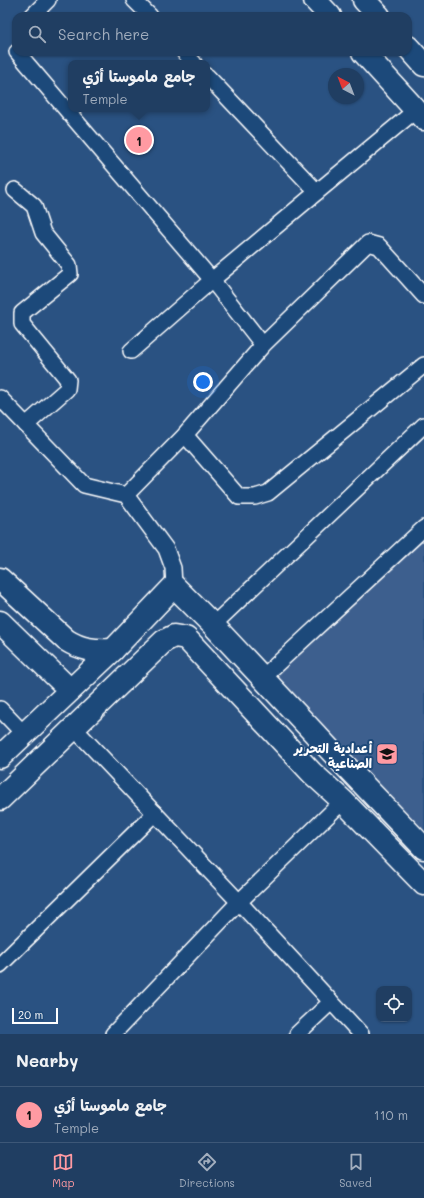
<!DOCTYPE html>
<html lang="en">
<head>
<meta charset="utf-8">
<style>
	:root { --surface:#203e62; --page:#284568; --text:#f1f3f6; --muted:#a2aebe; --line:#3d5777; --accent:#ff9aa2 }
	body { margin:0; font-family:Mali,"Playpen Sans Arabic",sans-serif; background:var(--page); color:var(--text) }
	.controls { position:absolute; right:12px; bottom:12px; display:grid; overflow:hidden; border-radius:8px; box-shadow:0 1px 3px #0004 }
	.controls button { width:36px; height:36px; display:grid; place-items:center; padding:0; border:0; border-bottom:1px solid var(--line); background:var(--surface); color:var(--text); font:20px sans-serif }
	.compass { position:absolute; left:328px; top:68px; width:36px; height:36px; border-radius:50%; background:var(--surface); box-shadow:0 1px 3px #0004; rotate:318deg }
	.scale { position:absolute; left:12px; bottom:10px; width:46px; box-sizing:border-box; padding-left:4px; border:2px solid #fff; border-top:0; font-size:11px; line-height:14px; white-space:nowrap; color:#fff; -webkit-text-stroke:3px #1f4a7a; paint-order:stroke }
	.you { position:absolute; left:203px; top:382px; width:14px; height:14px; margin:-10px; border:3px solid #fff; border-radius:50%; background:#1a73e8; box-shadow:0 0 0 6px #1a73e833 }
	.badge { display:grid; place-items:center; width:26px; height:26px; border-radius:50%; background:var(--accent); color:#111; font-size:13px; font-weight:700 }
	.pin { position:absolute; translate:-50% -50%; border:2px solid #fff; box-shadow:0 1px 4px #0006 }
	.popup { position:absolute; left:68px; top:60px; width:142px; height:52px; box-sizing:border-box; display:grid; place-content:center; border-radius:8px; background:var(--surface); filter:drop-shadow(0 1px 3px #0005); font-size:13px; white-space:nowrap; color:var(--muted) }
	.popup b { font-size:15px; color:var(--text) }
	.popup::after { content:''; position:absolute; left:50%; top:100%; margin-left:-8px; border:8px solid transparent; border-top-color:var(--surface) }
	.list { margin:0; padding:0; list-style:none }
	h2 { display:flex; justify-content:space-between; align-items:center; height:52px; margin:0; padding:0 16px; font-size:17px }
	h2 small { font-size:13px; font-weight:400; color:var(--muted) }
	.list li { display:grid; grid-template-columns:26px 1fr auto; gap:12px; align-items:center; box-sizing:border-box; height:56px; padding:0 16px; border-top:1px solid var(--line) }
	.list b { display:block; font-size:15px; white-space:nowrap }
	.list p { margin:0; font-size:13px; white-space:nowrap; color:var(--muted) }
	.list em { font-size:13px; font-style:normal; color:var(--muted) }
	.icon { flex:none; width:22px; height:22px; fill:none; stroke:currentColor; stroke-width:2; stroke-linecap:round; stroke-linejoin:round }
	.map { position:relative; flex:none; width:424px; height:1034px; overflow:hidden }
	.search { position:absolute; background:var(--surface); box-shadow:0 1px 3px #0004; left:12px; right:12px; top:12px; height:44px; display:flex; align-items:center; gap:10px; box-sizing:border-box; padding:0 14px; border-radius:12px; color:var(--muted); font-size:15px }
	.sheet { height:108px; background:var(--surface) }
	nav { display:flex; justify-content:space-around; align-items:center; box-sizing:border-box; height:56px; border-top:1px solid var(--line); background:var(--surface); font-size:11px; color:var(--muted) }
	nav a { display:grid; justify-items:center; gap:2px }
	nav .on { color:var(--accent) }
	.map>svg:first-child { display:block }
	.built { fill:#3c5f8e }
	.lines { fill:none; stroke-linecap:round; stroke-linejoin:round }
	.street-casing { stroke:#fff; stroke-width:18 }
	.secondary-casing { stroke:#fff; stroke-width:25 }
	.primary-casing { stroke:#fff; stroke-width:25 }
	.street { stroke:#1f4a7a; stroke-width:15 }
	.secondary { stroke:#1f4a7a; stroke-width:22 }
	.primary { stroke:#1f4a7a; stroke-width:22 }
	.labels { text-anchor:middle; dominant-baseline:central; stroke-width:4; stroke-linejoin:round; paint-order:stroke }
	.poi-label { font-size:13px; font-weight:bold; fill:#fff; stroke:#1f4a7a; text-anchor:end }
</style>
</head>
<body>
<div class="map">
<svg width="424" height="1034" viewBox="0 0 424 1034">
	<rect width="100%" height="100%" fill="#2a5282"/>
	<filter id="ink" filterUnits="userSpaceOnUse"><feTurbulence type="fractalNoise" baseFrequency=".025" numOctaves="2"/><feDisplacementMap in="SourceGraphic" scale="8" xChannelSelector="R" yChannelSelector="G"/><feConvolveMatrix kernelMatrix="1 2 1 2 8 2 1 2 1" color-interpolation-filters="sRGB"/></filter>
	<g filter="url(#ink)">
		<!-- built -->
		<polygon class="built" points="424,540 424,834 276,674"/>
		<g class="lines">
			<!-- street casing -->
			<g class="street-casing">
				<g id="street">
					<polyline points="134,0 150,16"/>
					<polyline points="32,16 48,0"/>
					<polyline points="17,52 212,280 263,345"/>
					<polyline points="184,52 194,63"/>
					<polyline points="207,76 317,192"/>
					<polyline points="15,190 34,206 43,233 69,265 70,274 22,313 22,324 68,380 67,389 26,425"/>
					<polyline points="131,351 212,280 317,192 416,110"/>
					<polyline points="0,398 84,485 126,495 166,549 173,568 174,586"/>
					<polyline points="185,435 239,497 255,497 268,493 424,365"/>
					<polyline points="126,495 185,435 263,345 368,243 379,246 424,296"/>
					<polyline points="213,625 424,425"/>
					<polyline points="263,677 424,528"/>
					<polyline points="0,709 24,734"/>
					<polyline points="74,728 239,902 361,1034"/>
					<polyline points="0,965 155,813"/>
					<polyline points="113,1034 239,902 343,801"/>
					<polyline points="297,1034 331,1002"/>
				</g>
			</g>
			<!-- secondary casing -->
			<g class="secondary-casing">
				<g id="secondary">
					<path d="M0,579L66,640C82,650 94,651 113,650"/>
					<polyline points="0,622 70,690"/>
					<polyline points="0,757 113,650 174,586 213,625 333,753 424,848"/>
					<polyline points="0,799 164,641 174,636 186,638 312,773 343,801 424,884"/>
				</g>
			</g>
			<!-- primary casing -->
			<g class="primary-casing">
				<g id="primary">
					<polyline points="315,0 330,16"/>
					<polyline points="364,0 379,16"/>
					<polyline points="408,47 424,65"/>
					<polyline points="363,52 424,119"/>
				</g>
			</g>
			<!-- street -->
			<use href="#street" class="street"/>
			<!-- secondary -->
			<use href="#secondary" class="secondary"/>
			<!-- primary -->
			<use href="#primary" class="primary"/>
		</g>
	</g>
	<!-- icons -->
	<defs>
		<g id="school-square" transform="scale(1.15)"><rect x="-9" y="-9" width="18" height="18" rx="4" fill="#ff9aa2" stroke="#1f4a7a"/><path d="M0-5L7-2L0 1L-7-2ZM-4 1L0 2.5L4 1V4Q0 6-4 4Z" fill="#111"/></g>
	</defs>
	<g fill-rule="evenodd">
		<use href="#school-square" x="387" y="754"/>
	</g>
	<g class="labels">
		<!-- poi labels -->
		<g class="poi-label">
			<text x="372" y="747">أعدادية التحرير<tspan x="372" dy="15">الصناعية</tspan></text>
		</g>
	</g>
</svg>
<div class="controls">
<button><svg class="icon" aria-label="locate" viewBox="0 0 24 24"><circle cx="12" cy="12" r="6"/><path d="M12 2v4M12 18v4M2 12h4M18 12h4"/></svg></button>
</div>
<svg class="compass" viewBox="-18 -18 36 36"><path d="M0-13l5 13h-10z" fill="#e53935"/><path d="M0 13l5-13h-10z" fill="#a2aebe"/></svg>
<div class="scale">20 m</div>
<div class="you"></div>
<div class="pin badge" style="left:139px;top:140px">1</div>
<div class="popup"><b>جامع ماموستا أژي</b>Temple</div>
<div class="search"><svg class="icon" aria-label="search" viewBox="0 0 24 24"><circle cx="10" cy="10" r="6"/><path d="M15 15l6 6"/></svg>Search here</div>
</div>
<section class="sheet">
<h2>Nearby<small></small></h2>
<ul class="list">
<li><span class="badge">1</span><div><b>جامع ماموستا أژي</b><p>Temple</p></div><em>110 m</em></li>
</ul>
</section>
<nav>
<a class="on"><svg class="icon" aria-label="map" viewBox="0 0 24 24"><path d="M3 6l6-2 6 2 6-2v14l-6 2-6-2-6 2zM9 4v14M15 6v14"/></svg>Map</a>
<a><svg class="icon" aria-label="directions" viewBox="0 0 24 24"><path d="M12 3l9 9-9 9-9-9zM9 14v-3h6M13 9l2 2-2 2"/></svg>Directions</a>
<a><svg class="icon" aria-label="saved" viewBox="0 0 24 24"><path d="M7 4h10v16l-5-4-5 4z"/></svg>Saved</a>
</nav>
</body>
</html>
